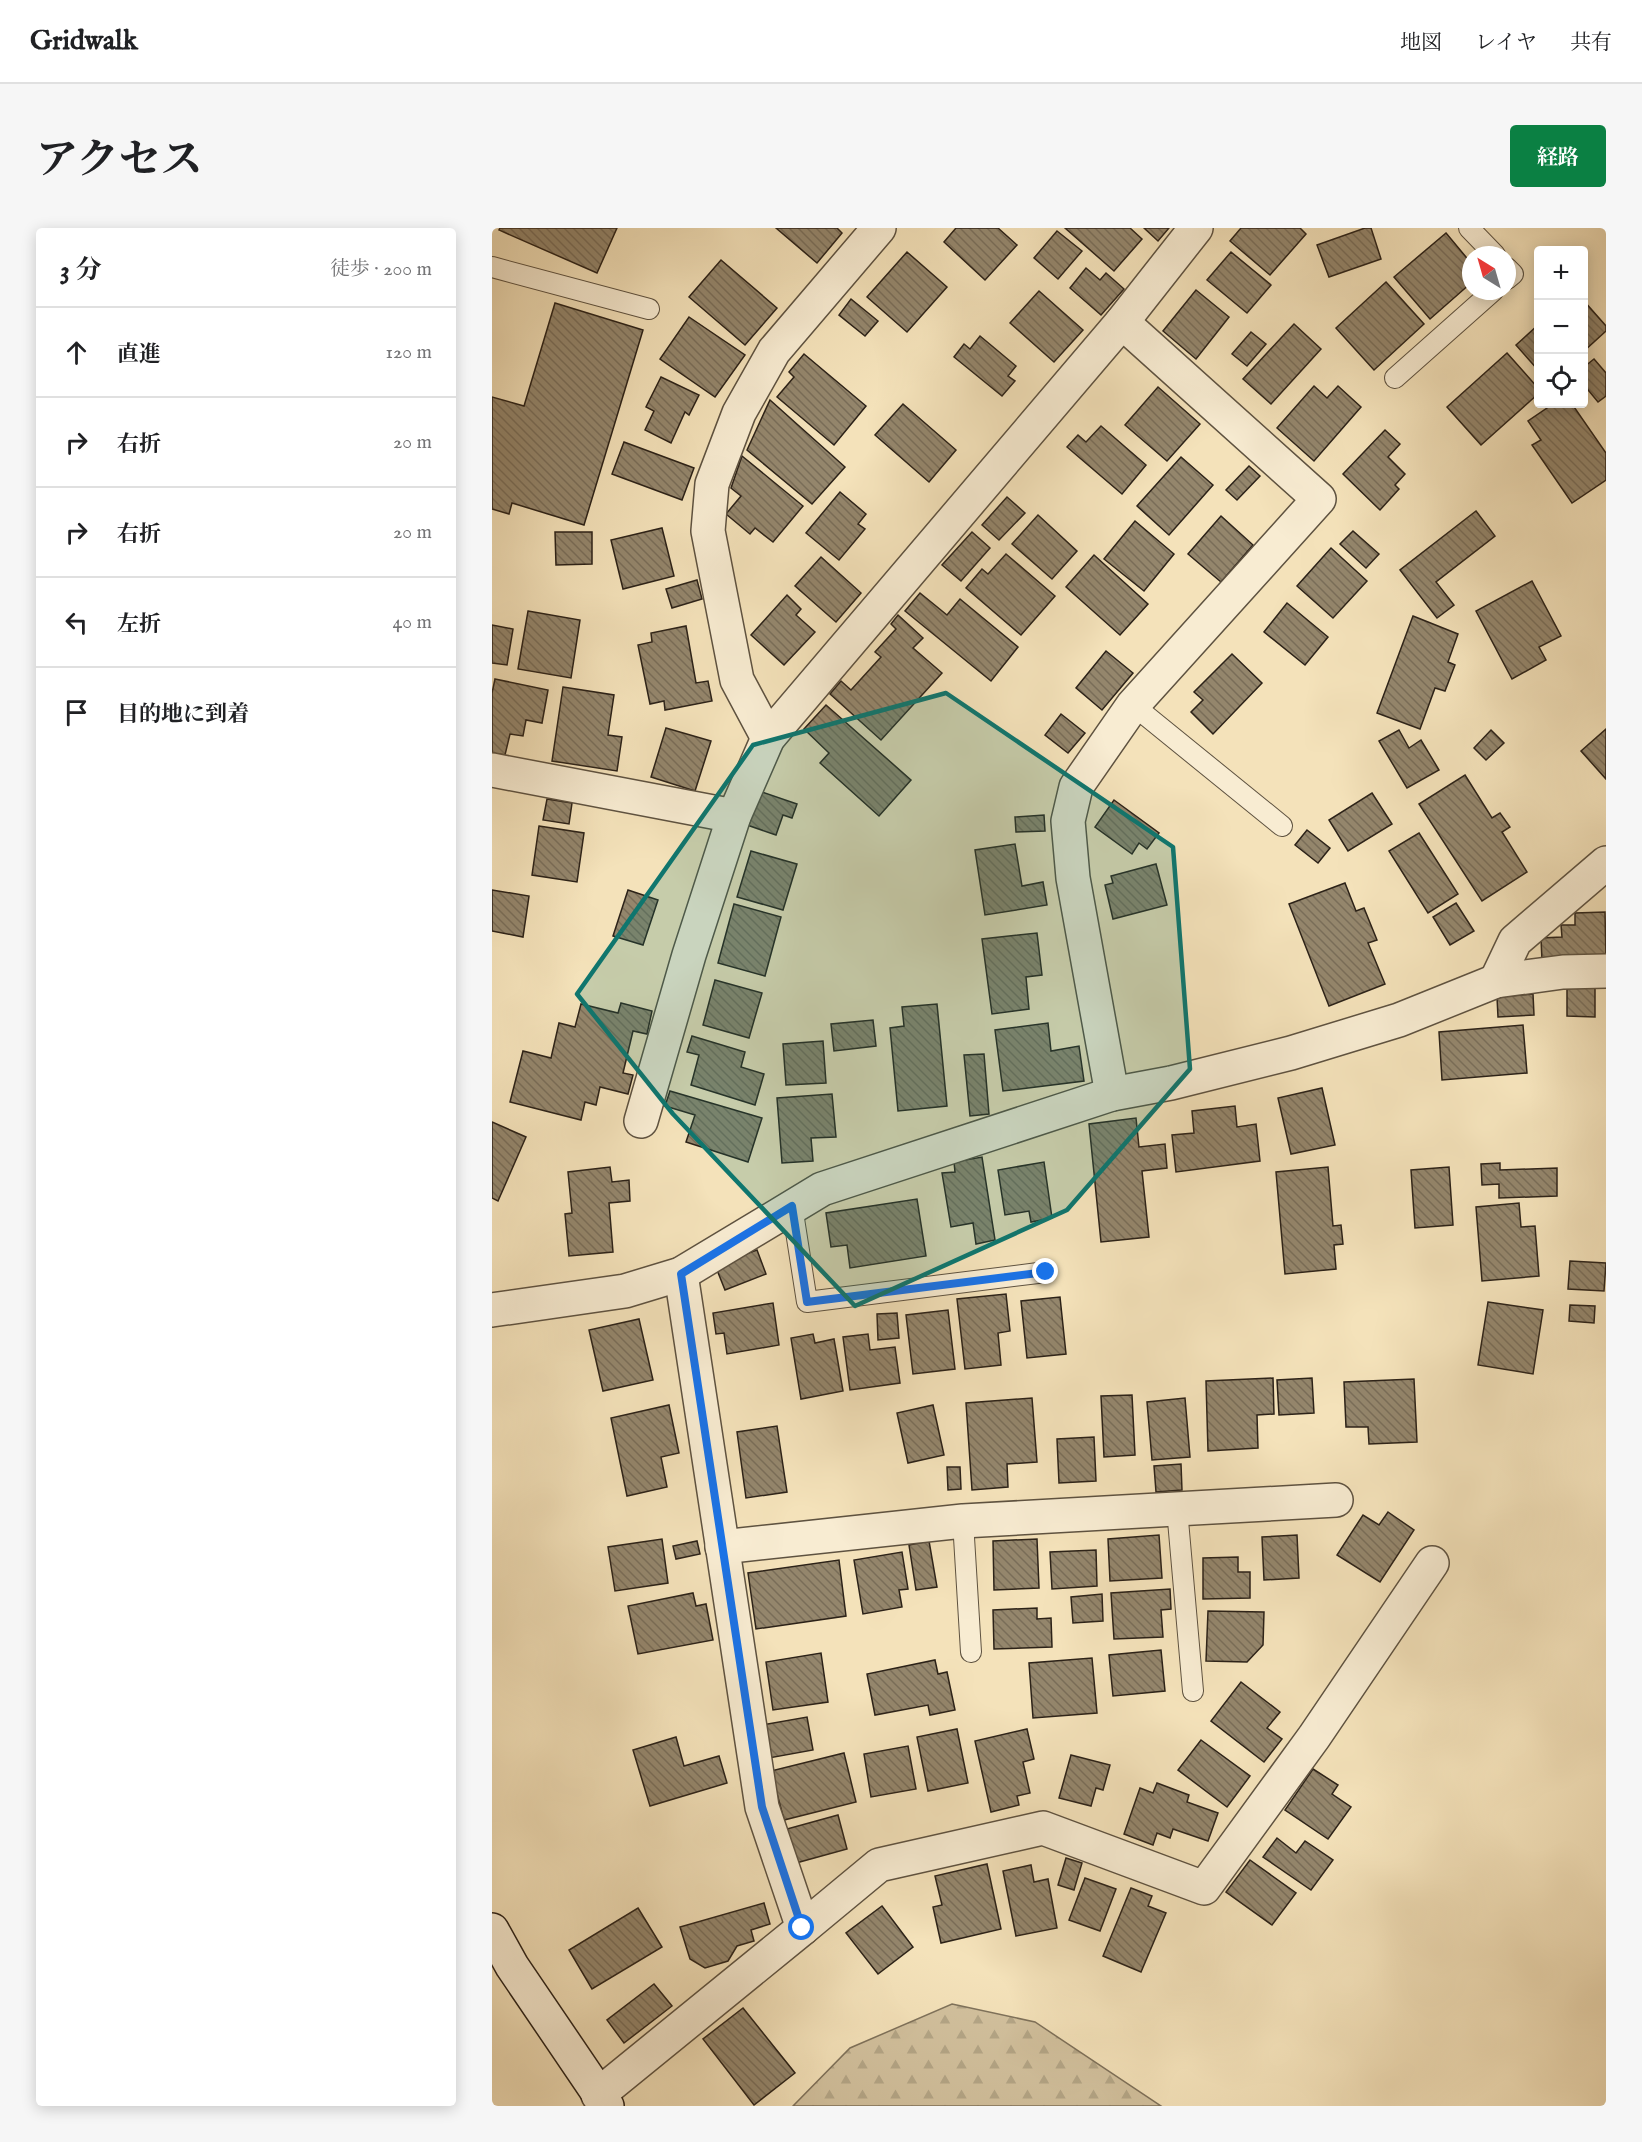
<!DOCTYPE html>
<html lang="ja">
<head>
<meta charset="utf-8">
<style>
	:root { --surface:#fff; --page:#f6f6f6; --text:#202124; --muted:#757577; --line:#e0e0e0; --accent:#0b8043 }
	body { margin:0; font-family:"IM FELL English","Noto Serif JP",serif; background:var(--page); color:var(--text) }
	.controls { position:absolute; right:18px; top:18px; display:grid; overflow:hidden; border-radius:6px; box-shadow:0 3px 15px #0003 }
	.controls button { width:54px; height:54px; display:grid; place-items:center; padding:0; border:0; border-bottom:2px solid var(--line); background:var(--surface); color:var(--text); font:30px sans-serif }
	.compass { position:absolute; left:970px; top:18px; width:54px; height:54px; border-radius:50%; background:var(--surface); box-shadow:0 3px 15px #0003; rotate:323deg }
	.stop { position:absolute; width:18px; height:18px; margin:-14px; border:4px solid #1a73e8; border-radius:50%; background:#fff }
	.stop.end { background:#1a73e8; border-color:#fff; box-shadow:0 2px 6px #0008 }
	.list { margin:0; padding:0; list-style:none }
	h2 { display:flex; justify-content:space-between; align-items:center; height:78px; margin:0; padding:0 24px; font-size:26px }
	h2 small { font-size:20px; font-weight:400; color:var(--muted) }
	.list li { display:grid; grid-template-columns:39px 1fr auto; gap:18px; align-items:center; box-sizing:border-box; height:90px; padding:0 24px; border-top:2px solid var(--line) }
	.list b { display:block; font-size:22px; white-space:nowrap }
	.list em { font-size:20px; font-style:normal; color:var(--muted) }
	.icon { flex:none; width:33px; height:33px; fill:none; stroke:currentColor; stroke-width:2; stroke-linecap:round; stroke-linejoin:round }
	.map { position:relative; flex:none; width:1114px; height:1878px; overflow:hidden; border-radius:6px }
	header { display:flex; align-items:center; gap:36px; box-sizing:border-box; height:84px; padding:0 30px; background:var(--surface); border-bottom:2px solid var(--line) }
	header strong { font-size:28px }
	nav { display:flex; gap:33px; margin-inline-start:auto; font-size:21px }
	.intro { display:flex; align-items:center; justify-content:space-between; box-sizing:border-box; height:144px; padding:0 36px }
	h1 { margin:0; font-size:42px }
	.button { padding:15px 27px; border-radius:6px; background:var(--accent); color:#fff; font-size:21px; font-weight:700 }
	main { display:flex; gap:36px; padding:0 36px }
	aside { flex:1; background:var(--surface); border-radius:6px; box-shadow:0 3px 15px #0003 }
	.map>svg:first-child { display:block }
	.forest { fill:url(#forest-firs); stroke:#7f725b; stroke-width:1.5 }
	.building { fill:url(#building-back-hatch); stroke:#2c2218; stroke-width:1.5 }
	.lines { fill:none; stroke-linecap:round; stroke-linejoin:round }
	.lane-casing { stroke:#5e5240; stroke-width:22 }
	.street-casing { stroke:#5e5240; stroke-width:36 }
	.secondary-casing { stroke:#2c2218; stroke-width:36 }
	.lane { stroke:#f8ecd2; stroke-width:20 }
	.street { stroke:#f8ecd2; stroke-width:33 }
	.secondary { stroke:#f8ecd2; stroke-width:33 }
	.route { stroke:#1a73e8; stroke-width:8 }
	.marked { fill:#0f766e; fill-opacity:0.2; stroke:#0f766e; stroke-width:4.5; stroke-linejoin:round }
</style>
</head>
<body>
<header>
<strong>Gridwalk</strong>
<nav><a>地図</a><a>レイヤ</a><a>共有</a></nav>
</header>
<div class="intro"><h1>アクセス</h1><a class="button">経路</a></div>
<main>
<aside>
<h2>3 分<small>徒歩 · 200 m</small></h2>
<ul class="list">
<li><svg class="icon" aria-label="ahead" viewBox="0 0 24 24"><path d="M12 20V5M6 11l6-6 6 6"/></svg><div><b>直進</b></div><em>120 m</em></li>
<li><svg class="icon" aria-label="right" viewBox="0 0 24 24"><path d="M7 20v-9h11M14 6l5 5-5 5"/></svg><div><b>右折</b></div><em>20 m</em></li>
<li><svg class="icon" aria-label="right" viewBox="0 0 24 24"><path d="M7 20v-9h11M14 6l5 5-5 5"/></svg><div><b>右折</b></div><em>20 m</em></li>
<li><svg class="icon" aria-label="left" viewBox="0 0 24 24"><path d="M17 20v-9H6M10 6l-5 5 5 5"/></svg><div><b>左折</b></div><em>40 m</em></li>
<li><svg class="icon" aria-label="arrive" viewBox="0 0 24 24"><path d="M6 21V4h12l-3 4 3 4H6"/></svg><div><b>目的地に到着</b></div></li>
</ul>
</aside>
<div class="map">
<svg width="1114" height="1878" viewBox="0 0 1114 1878">
	<defs>
		<pattern id="forest-firs" width="22" height="20" patternUnits="userSpaceOnUse" patternTransform="scale(1.5)"><rect width="22" height="20" fill="#d2c19e"/><path d="M5 1l3.5 6h-7zM16 11l3.5 6h-7z" fill="#b4a687"/></pattern>
		<pattern id="building-back-hatch" width="6" height="6" patternUnits="userSpaceOnUse" patternTransform="scale(1.5)"><rect width="6" height="6" fill="#94866c"/><path d="M-1 5l2 2M0 0l6 6M5-1l2 2" fill="none" stroke="#796d58"/></pattern>
	</defs>
	<rect width="100%" height="100%" fill="#f4e2ba"/>
	<filter id="stains"><feTurbulence type="fractalNoise" baseFrequency=".00333" numOctaves="4"/><feColorMatrix values="0 0 0 0 .2 0 0 0 0 .09 0 0 0 0 .02 0 0 0 .5 -.17"/></filter>
	<radialGradient id="worn" r=".72"><stop offset=".6" stop-color="#630" stop-opacity="0"/><stop offset="1" stop-color="#630" stop-opacity=".3"/></radialGradient>
	<!-- forest -->
	<polygon class="forest" points="460,1776 543,1794 669,1878 301,1878 358,1820"/>
	<!-- building -->
	<g class="building">
		<polygon points="8,0 125,0 105,45 7,2"/>
		<polygon points="284,0 345,0 350,5 325,35"/>
		<polygon points="464,0 506,0 525,17 493,52 452,14"/>
		<polygon points="573,0 638,0 650,11 622,43"/>
		<polygon points="652,0 677,0 666,13"/>
		<polygon points="749,0 808,0 814,6 778,47 738,13"/>
		<polygon points="873,0 879,0 889,31 837,49 825,17"/>
		<polygon points="565,3 590,23 566,51 542,30"/>
		<polygon points="954,5 979,35 979,55 938,91 902,49"/>
		<polygon points="415,24 455,59 415,104 375,69"/>
		<polygon points="739,24 779,57 755,85 715,52"/>
		<polygon points="229,32 285,80 253,117 197,69"/>
		<polygon points="594,40 608,52 614,45 632,61 609,87 578,60"/>
		<polygon points="894,54 932,96 882,142 844,100"/>
		<polygon points="704,62 737,89 704,131 671,103"/>
		<polygon points="547,63 591,102 562,134 518,95"/>
		<polygon points="359,71 386,93 373,108 347,87"/>
		<polygon points="1092,73 1114,98 1114,103 1092,123"/>
		<polygon points="63,75 151,102 92,297 20,275 17,286 0,281 0,169 32,178"/>
		<polygon points="197,89 253,127 223,169 168,131"/>
		<polygon points="802,96 829,121 779,176 751,151"/>
		<polygon points="1046,97 1046,142 1024,117"/>
		<polygon points="759,104 774,116 755,138 740,126"/>
		<polygon points="488,108 524,138 516,148 523,153 510,168 462,129 472,116 478,121"/>
		<polygon points="1015,125 1046,160 1046,166 989,217 955,179"/>
		<polygon points="312,126 374,178 342,217 285,169 302,149 297,144"/>
		<polygon points="1102,131 1114,145 1114,168 1106,174 1092,157 1092,139"/>
		<polygon points="169,149 207,167 197,187 193,184 179,215 153,202 162,183 154,179"/>
		<polygon points="822,158 835,170 846,158 869,179 822,233 785,200"/>
		<polygon points="666,159 708,196 675,233 633,197"/>
		<polygon points="278,172 353,239 320,276 255,222"/>
		<polygon points="411,176 464,222 437,254 383,207"/>
		<polygon points="1061,176 1080,176 1114,225 1114,252 1080,275 1040,217 1049,212 1036,193"/>
		<polygon points="609,198 654,237 630,266 575,219 586,207 594,214"/>
		<polygon points="893,202 908,216 896,229 913,246 903,257 907,261 888,282 851,246"/>
		<polygon points="132,214 202,240 190,272 120,246"/>
		<polygon points="250,228 311,278 281,314 263,300 258,306 234,286 249,268 239,260"/>
		<polygon points="689,229 721,257 677,307 645,278"/>
		<polygon points="757,238 768,248 745,272 734,262"/>
		<polygon points="348,264 374,286 366,296 373,301 347,332 314,305"/>
		<polygon points="515,269 533,285 507,312 490,297"/>
		<polygon points="984,283 1003,308 944,354 962,377 945,390 908,342"/>
		<polygon points="546,287 585,323 560,351 520,316"/>
		<polygon points="729,288 761,317 729,354 696,326"/>
		<polygon points="643,293 682,326 652,363 612,331"/>
		<polygon points="170,300 182,348 131,361 119,312"/>
		<polygon points="861,303 887,326 874,340 848,316"/>
		<polygon points="63,304 100,304 100,336 64,337"/>
		<polygon points="480,304 498,320 469,353 450,337"/>
		<polygon points="839,320 875,353 841,390 805,358"/>
		<polygon points="514,326 563,368 529,407 474,360 490,341 496,346"/>
		<polygon points="602,327 656,376 628,407 574,359"/>
		<polygon points="329,329 369,365 344,394 303,358"/>
		<polygon points="205,352 210,371 180,380 174,361"/>
		<polygon points="1040,353 1069,408 1047,419 1054,432 1020,451 984,383"/>
		<polygon points="428,365 455,387 468,371 526,419 499,453 413,383"/>
		<polygon points="295,367 309,381 304,387 323,404 292,437 259,407"/>
		<polygon points="795,375 836,409 813,437 772,404"/>
		<polygon points="36,383 88,392 79,450 26,441"/>
		<polygon points="406,387 431,410 421,420 450,445 389,512 338,466 349,453 359,462 389,429 383,424 404,401 399,396"/>
		<polygon points="921,388 966,406 956,434 963,437 953,463 943,460 928,501 885,485"/>
		<polygon points="0,397 21,401 15,437 0,435"/>
		<polygon points="194,398 204,455 216,453 220,473 173,482 172,473 158,476 146,417 160,414 159,405"/>
		<polygon points="614,423 641,445 610,482 584,460"/>
		<polygon points="740,426 770,455 721,506 699,484 711,472 702,464"/>
		<polygon points="3,451 56,462 50,495 34,492 31,508 18,506 13,527 0,525 0,465"/>
		<polygon points="71,459 122,467 116,507 130,509 125,543 60,533"/>
		<polygon points="334,477 419,552 387,588 328,535 337,525 312,501"/>
		<polygon points="569,486 593,505 576,525 553,507"/>
		<polygon points="174,500 219,513 203,563 159,549"/>
		<polygon points="1114,501 1114,551 1089,523"/>
		<polygon points="907,502 917,520 929,512 947,542 915,560 887,513"/>
		<polygon points="999,502 1012,515 994,532 982,520"/>
		<polygon points="973,547 1000,590 1008,585 1018,599 1010,604 1035,644 990,673 927,576"/>
		<polygon points="267,563 305,576 300,590 291,587 284,607 255,597"/>
		<polygon points="880,565 900,596 856,623 837,592"/>
		<polygon points="55,571 80,575 77,596 51,592"/>
		<polygon points="622,572 667,605 655,621 647,615 640,626 603,599"/>
		<polygon points="552,587 553,603 524,604 523,589"/>
		<polygon points="47,598 92,605 85,654 40,647"/>
		<polygon points="815,602 838,620 826,635 803,617"/>
		<polygon points="927,605 966,666 936,685 897,623"/>
		<polygon points="523,616 530,658 551,654 555,677 493,687 483,622"/>
		<polygon points="259,623 305,636 291,682 245,669"/>
		<polygon points="664,636 675,677 621,691 613,657 621,655 619,648"/>
		<polygon points="853,655 864,683 872,680 885,712 876,715 893,756 837,778 797,676"/>
		<polygon points="0,662 37,668 31,709 0,703"/>
		<polygon points="136,662 166,672 151,717 121,708"/>
		<polygon points="964,675 982,703 958,717 941,689"/>
		<polygon points="242,676 289,689 273,748 226,735"/>
		<polygon points="1113,684 1114,730 1050,733 1049,710 1070,709 1069,697 1083,697 1083,685"/>
		<polygon points="545,705 550,747 534,749 537,781 500,786 490,711"/>
		<polygon points="223,752 270,765 257,810 211,797"/>
		<polygon points="1075,754 1103,754 1103,789 1075,788"/>
		<polygon points="1041,766 1042,787 1006,789 1005,769"/>
		<polygon points="129,775 160,783 155,806 141,803 131,845 141,847 136,866 108,859 104,877 93,874 89,892 18,874 31,823 59,830 67,795 83,799 89,776 126,785"/>
		<polygon points="445,776 455,878 406,883 398,800 412,798 410,779"/>
		<polygon points="381,792 384,818 342,823 339,796"/>
		<polygon points="556,795 559,823 587,818 592,853 511,863 503,802"/>
		<polygon points="1031,797 1035,845 950,852 947,804"/>
		<polygon points="200,808 253,824 249,839 272,846 263,877 199,857 207,827 195,824"/>
		<polygon points="331,813 334,855 294,857 291,816"/>
		<polygon points="492,826 497,886 478,888 472,827"/>
		<polygon points="830,860 843,917 799,926 786,870"/>
		<polygon points="178,863 270,890 256,934 194,914 203,887 173,878"/>
		<polygon points="340,866 344,909 319,910 321,933 290,935 285,870"/>
		<polygon points="743,878 745,899 764,896 768,933 684,944 680,907 702,905 700,883"/>
		<polygon points="644,890 647,919 673,916 675,940 650,943 657,1009 609,1014 597,896"/>
		<polygon points="0,894 34,909 6,973 0,970"/>
		<polygon points="490,929 503,1012 484,1016 481,995 459,999 450,945 463,944 462,934"/>
		<polygon points="552,934 560,990 539,994 537,983 513,987 506,942"/>
		<polygon points="1008,935 1008,942 1065,940 1065,968 1007,970 1007,956 990,957 989,936"/>
		<polygon points="118,939 120,954 137,952 138,973 117,975 121,1024 77,1028 73,986 80,985 76,944"/>
		<polygon points="836,939 841,998 849,997 851,1016 842,1017 844,1041 793,1046 784,944"/>
		<polygon points="957,939 961,997 923,1000 919,942"/>
		<polygon points="425,971 434,1028 358,1040 355,1017 339,1019 334,985"/>
		<polygon points="1027,975 1029,999 1043,998 1047,1048 990,1053 984,979"/>
		<polygon points="265,1022 274,1046 233,1062 223,1037"/>
		<polygon points="1078,1033 1114,1035 1112,1063 1076,1061"/>
		<polygon points="514,1066 518,1103 506,1105 509,1137 473,1141 465,1071"/>
		<polygon points="568,1069 574,1126 535,1130 529,1073"/>
		<polygon points="996,1074 1051,1082 1041,1146 986,1137"/>
		<polygon points="281,1075 287,1117 235,1126 232,1105 224,1106 221,1085"/>
		<polygon points="1078,1077 1103,1078 1102,1095 1077,1093"/>
		<polygon points="456,1082 463,1141 421,1146 414,1087"/>
		<polygon points="405,1085 407,1110 386,1112 385,1086"/>
		<polygon points="147,1091 161,1152 111,1163 97,1102"/>
		<polygon points="321,1106 323,1115 342,1111 351,1163 309,1171 299,1110"/>
		<polygon points="376,1106 378,1122 403,1119 408,1155 358,1162 351,1109"/>
		<polygon points="781,1150 782,1186 765,1187 766,1220 716,1223 714,1153"/>
		<polygon points="820,1150 822,1185 787,1187 785,1152"/>
		<polygon points="922,1151 925,1214 877,1216 876,1199 854,1199 852,1154"/>
		<polygon points="640,1167 643,1227 612,1229 609,1168"/>
		<polygon points="540,1170 545,1234 515,1236 516,1259 480,1262 474,1175"/>
		<polygon points="693,1170 698,1229 660,1232 655,1174"/>
		<polygon points="177,1177 187,1225 169,1229 175,1259 135,1268 119,1190"/>
		<polygon points="441,1177 452,1227 416,1235 405,1185"/>
		<polygon points="285,1198 295,1264 254,1270 245,1204"/>
		<polygon points="602,1209 604,1253 567,1255 565,1211"/>
		<polygon points="689,1236 690,1262 664,1264 662,1238"/>
		<polygon points="455,1239 468,1239 469,1261 456,1262"/>
		<polygon points="896,1284 922,1302 888,1354 845,1327 871,1287 887,1297"/>
		<polygon points="667,1307 670,1350 618,1353 616,1311"/>
		<polygon points="805,1307 807,1350 772,1352 770,1309"/>
		<polygon points="170,1311 176,1355 123,1363 116,1319"/>
		<polygon points="545,1311 547,1360 502,1362 501,1313"/>
		<polygon points="205,1313 208,1326 184,1331 181,1318"/>
		<polygon points="437,1313 445,1359 424,1362 417,1317"/>
		<polygon points="604,1322 605,1358 560,1361 558,1324"/>
		<polygon points="410,1324 416,1361 407,1362 410,1379 371,1386 362,1332"/>
		<polygon points="746,1329 746,1344 758,1344 758,1370 711,1371 711,1330"/>
		<polygon points="347,1332 354,1388 264,1401 256,1345"/>
		<polygon points="678,1361 679,1381 669,1382 671,1409 622,1411 619,1365"/>
		<polygon points="201,1365 204,1378 214,1376 221,1412 146,1426 136,1378"/>
		<polygon points="610,1366 611,1393 581,1395 579,1369"/>
		<polygon points="545,1380 545,1391 559,1390 560,1419 502,1421 501,1382"/>
		<polygon points="716,1383 772,1384 771,1417 755,1434 714,1433"/>
		<polygon points="669,1422 673,1463 621,1468 617,1427"/>
		<polygon points="329,1425 336,1474 281,1482 274,1434"/>
		<polygon points="600,1430 605,1485 541,1490 537,1435"/>
		<polygon points="443,1432 446,1446 455,1444 463,1482 438,1487 436,1477 383,1487 375,1446"/>
		<polygon points="749,1454 788,1484 775,1500 790,1511 772,1534 719,1493"/>
		<polygon points="315,1489 321,1522 277,1530 270,1497"/>
		<polygon points="465,1501 476,1555 436,1563 425,1509"/>
		<polygon points="535,1501 542,1531 531,1534 538,1565 525,1568 527,1577 499,1584 483,1513"/>
		<polygon points="184,1509 192,1538 227,1528 235,1555 158,1578 141,1522"/>
		<polygon points="709,1512 758,1548 735,1579 686,1542"/>
		<polygon points="416,1518 424,1561 379,1569 372,1526"/>
		<polygon points="352,1525 364,1574 292,1592 279,1543"/>
		<polygon points="579,1527 618,1537 611,1562 604,1560 599,1578 567,1570"/>
		<polygon points="821,1541 846,1557 840,1566 859,1579 836,1611 793,1582"/>
		<polygon points="665,1555 697,1567 695,1574 726,1585 716,1613 681,1601 678,1610 665,1605 661,1617 632,1606 648,1560 661,1565"/>
		<polygon points="346,1587 355,1621 304,1635 295,1601"/>
		<polygon points="785,1610 804,1625 813,1613 841,1632 819,1662 771,1629"/>
		<polygon points="574,1630 590,1635 582,1662 566,1657"/>
		<polygon points="758,1632 804,1665 780,1697 734,1664"/>
		<polygon points="495,1636 509,1701 449,1715 441,1679 450,1677 443,1648"/>
		<polygon points="539,1637 542,1654 556,1651 565,1700 524,1708 511,1643"/>
		<polygon points="593,1650 624,1661 608,1703 577,1692"/>
		<polygon points="639,1660 660,1668 656,1678 674,1685 649,1744 611,1728"/>
		<polygon points="272,1675 278,1696 259,1702 262,1713 245,1718 236,1733 213,1740 198,1731 188,1699"/>
		<polygon points="390,1678 421,1719 386,1746 354,1705"/>
		<polygon points="146,1680 170,1719 100,1761 77,1722"/>
		<polygon points="162,1756 180,1778 132,1815 115,1792"/>
		<polygon points="251,1780 303,1845 262,1877 211,1811"/>
	</g>
	<g class="lines">
		<!-- lane casing -->
		<g class="lane-casing">
			<g id="lane">
				<polyline points="977,0 1003,27"/>
				<polyline points="0,39 157,81"/>
				<polyline points="1015,40 1021,46 1015,51"/>
				<polyline points="903,150 1001,63"/>
				<polyline points="641,477 790,598"/>
				<polyline points="300,978 315,1074 554,1044"/>
				<polyline points="685,1281 701,1463"/>
				<polyline points="471,1293 479,1424"/>
			</g>
		</g>
		<!-- street casing -->
		<g class="street-casing">
			<g id="street">
				<polyline points="630,94 827,271 641,477 584,559 576,593 581,650 620,866 679,855 799,825 907,792 1004,753 1071,744 1114,743"/>
				<polyline points="276,510 245,452 216,303 220,256 247,185 282,123 387,0"/>
				<polyline points="0,542 242,588"/>
				<polyline points="1004,753 1023,713 1114,635"/>
				<polyline points="149,893 197,727 242,588 276,510 630,94 704,0"/>
				<polyline points="0,1082 133,1063 189,1046 330,961 620,866"/>
				<polyline points="230,1319 471,1293 844,1272"/>
				<polyline points="311,1700 387,1637 551,1600 712,1660 822,1509 940,1335"/>
				<polyline points="106,1867 311,1700 270,1579 189,1046"/>
			</g>
		</g>
		<!-- secondary casing -->
		<g class="secondary-casing">
			<polyline id="secondary" points="0,1702 20,1738 115,1878"/>
		</g>
		<!-- lane -->
		<use href="#lane" class="lane"/>
		<!-- street -->
		<use href="#street" class="street"/>
		<!-- secondary -->
		<use href="#secondary" class="secondary"/>
	</g>
	<g class="lines">
		<!-- route -->
		<polyline class="route" points="310,1700 270,1579 189,1046 300,978 315,1074 554,1044"/>
	</g>
	<!-- marked area -->
	<path class="marked" d="M454,465L681,619L698,841L575,982L363,1078L181,886L85,766L261,517Z"/>
	<rect width="100%" height="100%" filter="url(#stains)"/>
	<rect width="100%" height="100%" fill="url(#worn)"/>
</svg>
<div class="controls">
<button>+</button>
<button>−</button>
<button><svg class="icon" aria-label="locate" viewBox="0 0 24 24"><circle cx="12" cy="12" r="6"/><path d="M12 2v4M12 18v4M2 12h4M18 12h4"/></svg></button>
</div>
<svg class="compass" viewBox="-18 -18 36 36"><path d="M0-13l5 13h-10z" fill="#e53935"/><path d="M0 13l5-13h-10z" fill="#757577"/></svg>
<div class="stop" style="left:310px;top:1700px"></div>
<div class="stop end" style="left:554px;top:1044px"></div>
</div>
</main>
</body>
</html>
